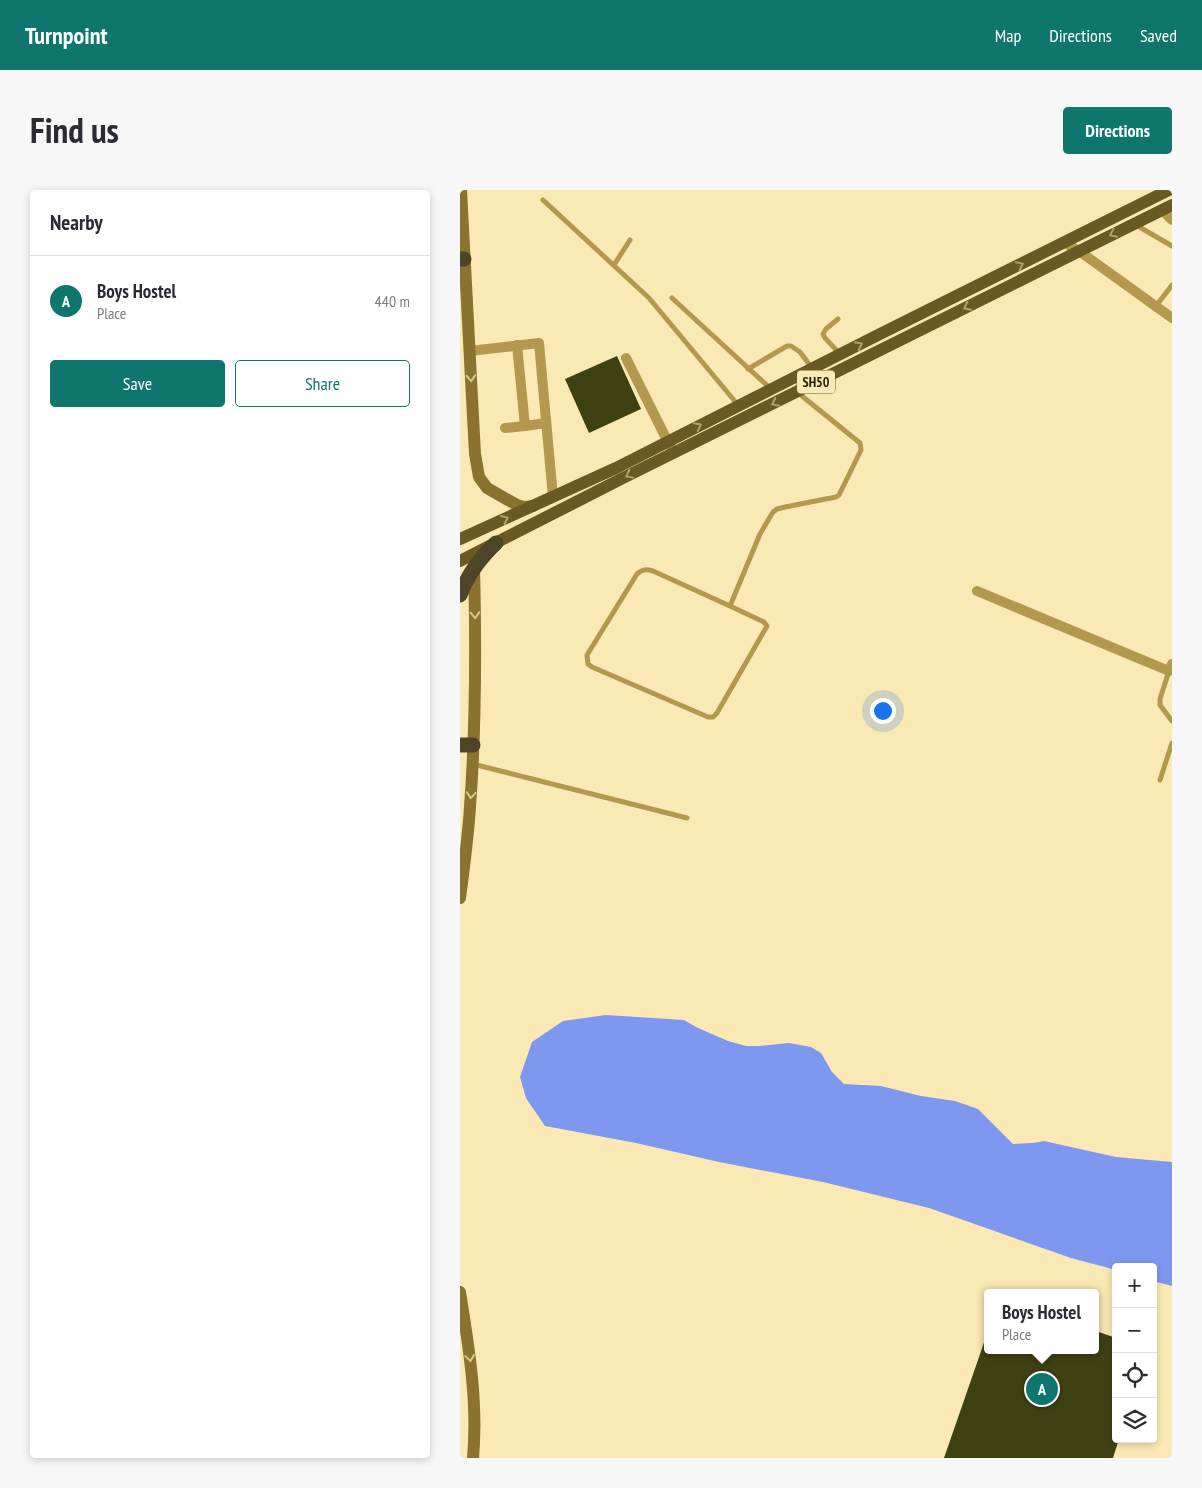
<!DOCTYPE html>
<html lang="en">
<head>
<meta charset="utf-8">
<style>
	:root { --surface:#fff; --page:#f7f7f7; --text:#2b2b33; --muted:#7c7c81; --line:#e1e1e2; --accent:#0f766e }
	body { margin:0; font-family:"PT Sans Narrow",sans-serif; background:var(--page); color:var(--text) }
	.controls { position:absolute; right:15px; bottom:15px; display:grid; overflow:hidden; border-radius:5px; box-shadow:0 2px 8px #0003 }
	.controls button { width:45px; height:45px; display:grid; place-items:center; padding:0; border:0; border-bottom:1px solid var(--line); background:var(--surface); color:var(--text); font:25px sans-serif }
	.you { position:absolute; left:422px; top:520px; width:18px; height:18px; margin:-12px; border:4px solid #fff; border-radius:50%; background:#1a73e8; box-shadow:0 0 0 8px #1a73e833 }
	.badge { display:grid; place-items:center; width:32px; height:32px; border-radius:50%; background:var(--accent); color:#fff; font-size:16px; font-weight:700 }
	.pin { position:absolute; translate:-50% -50%; border:2px solid #fff; box-shadow:0 1px 5px #0006 }
	.popup { position:absolute; left:524px; top:1099px; width:115px; height:65px; box-sizing:border-box; display:grid; place-content:center; border-radius:5px; background:var(--surface); filter:drop-shadow(0 1px 4px #0005); font-size:16px; white-space:nowrap; color:var(--muted) }
	.popup b { font-size:19px; color:var(--text) }
	.popup::after { content:''; position:absolute; left:50%; top:100%; margin-left:-10px; border:10px solid transparent; border-top-color:var(--surface) }
	.list { margin:0; padding:0; list-style:none }
	h2 { display:flex; justify-content:space-between; align-items:center; height:65px; margin:0; padding:0 20px; font-size:21px }
	h2 small { font-size:16px; font-weight:400; color:var(--muted) }
	.list li { display:grid; grid-template-columns:32px 1fr auto; gap:15px; align-items:center; box-sizing:border-box; height:90px; padding:0 20px; border-top:1px solid var(--line) }
	.list b { display:block; font-size:19px; white-space:nowrap }
	.list p { margin:0; font-size:16px; white-space:nowrap; color:var(--muted) }
	.list em { font-size:16px; font-style:normal; color:var(--muted) }
	.actions { display:flex; gap:10px; padding:15px 20px }
	.actions a { flex:1; padding:11px 0; border:1px solid var(--accent); border-radius:5px; text-align:center; font-size:18px; color:var(--accent) }
	.actions .main { background:var(--accent); color:#fff }
	.icon { flex:none; width:28px; height:28px; fill:none; stroke:currentColor; stroke-width:2; stroke-linecap:round; stroke-linejoin:round }
	.map { position:relative; flex:none; width:712px; height:1268px; overflow:hidden; border-radius:5px }
	header { display:flex; align-items:center; gap:30px; box-sizing:border-box; height:70px; padding:0 25px; background:var(--accent); color:#fff }
	header strong { font-size:24px }
	nav { display:flex; gap:28px; margin-inline-start:auto; font-size:18px }
	.intro { display:flex; align-items:center; justify-content:space-between; box-sizing:border-box; height:120px; padding:0 30px }
	h1 { margin:0; font-size:35px }
	.button { padding:12px 22px; border-radius:5px; background:var(--accent); color:#fff; font-size:18px; font-weight:700 }
	main { display:flex; gap:30px; padding:0 30px }
	aside { flex:1; background:var(--surface); border-radius:5px; box-shadow:0 2px 8px #0003 }
	.map>svg:first-child { display:block }
	.water { fill:#7f98ef }
	.building { fill:#404113 }
	.lines { fill:none; stroke-linecap:round; stroke-linejoin:round }
	.lane { stroke:#b3994d; stroke-width:5 }
	.street { stroke:#b3994d; stroke-width:10 }
	.secondary { stroke:#8a732f; stroke-width:12 }
	.primary { stroke:#6b5923; stroke-width:12 }
	.highway { stroke:#4e4428; stroke-width:15 }
	.oneway { stroke:#b3a16c }
	.oneway2 { stroke:#d9c68d }
	.labels { text-anchor:middle; dominant-baseline:central; stroke-width:5; stroke-linejoin:round; paint-order:stroke }
	.shield { fill:#fbe9b5; stroke:#645a3d; stroke-width:1 }
	.shield-label { font-size:14px; font-weight:bold; fill:#241d09 }
</style>
</head>
<body>
<header>
<strong>Turnpoint</strong>
<nav><a>Map</a><a>Directions</a><a>Saved</a></nav>
</header>
<div class="intro"><h1>Find us</h1><a class="button">Directions</a></div>
<main>
<aside>
<h2>Nearby<small></small></h2>
<ul class="list">
<li><span class="badge">A</span><div><b>Boys Hostel</b><p>Place</p></div><em>440 m</em></li>
</ul>
<div class="actions"><a class="main">Save</a><a>Share</a></div>
</aside>
<div class="map">
<svg width="712" height="1268" viewBox="0 0 712 1268">
	<rect width="100%" height="100%" fill="#fbe9b5"/>
	<!-- water -->
	<polygon class="water" points="146,825 224,830 238,838 268,851 286,856 300,856 329,853 351,857 361,863 372,882 384,894 421,896 461,906 495,911 518,919 553,954 573,953 584,951 656,967 712,972 712,1096 693,1091 693,1077 656,1077 656,1080 611,1068 469,1018 363,992 259,972 176,953 85,936 66,908 60,887 72,852 103,831"/>
	<!-- building -->
	<g class="building">
		<polygon points="157,166 181,219 129,243 105,189"/>
		<polygon points="636,1141 656,1148 656,1249 659,1249 653,1268 484,1268 527,1144 528,1144 528,1160 636,1160"/>
	</g>
	<g class="lines">
		<!-- lane -->
		<g class="lane">
			<polyline points="83,10 189,108 278,215"/>
			<polyline points="676,35 712,56"/>
			<polyline points="154,75 170,50"/>
			<polyline points="212,108 311,199"/>
			<polyline points="696,116 712,95"/>
			<polyline points="378,129 366,139 363,144 365,148 380,164"/>
			<polyline points="288,179 327,156 331,156 340,162 352,178"/>
			<path d="M270,416L304,432L307,436L257,523L253,527H248L132,477L128,474L127,465L177,384C183,379 186,379 193,381L270,416L300,344L313,322L317,319L325,317L376,307L379,305L401,260L400,253L337,202"/>
			<polyline points="709,481 700,509 700,515 712,531"/>
			<polyline points="13,574 227,628"/>
			<polyline points="700,590 712,553"/>
		</g>
		<!-- street -->
		<g class="street">
			<polyline points="702,20 712,30"/>
			<polyline points="605,53 619,61 712,128"/>
			<polyline points="57,155 65,236 86,233"/>
			<polyline points="10,161 79,153 93,307"/>
			<polyline points="166,168 211,258"/>
			<polyline points="45,238 65,236"/>
			<polyline points="517,401 709,481 712,474"/>
		</g>
		<!-- secondary -->
		<g class="secondary">
			<polyline points="1,0 15,264 19,287 27,298 57,315 65,317 73,316"/>
			<path d="M0,708C4,678 8,648 10,617C16,537 16,457 14,377"/>
			<path d="M0,1102C9,1158 18,1212 13,1268"/>
		</g>
		<!-- primary -->
		<g class="primary">
			<polyline points="0,349 156,278 418,145 709,0"/>
			<polyline points="0,371 161,289 712,15"/>
		</g>
		<!-- highway -->
		<g class="highway">
			<polyline points="0,69 4,69"/>
			<path d="M0,405C8,384 20,368 36,353"/>
			<polyline points="0,555 13,555"/>
		</g>
	</g>
	<!-- one-way arrows -->
	<defs><path id="oneway-chevron" d="M-2-3.5L2.5 0L-2 3.5" fill="none" stroke-width="1.6" stroke-linecap="round" stroke-linejoin="round" transform="scale(1.25)"/></defs>
	<g class="oneway">
		<use href="#oneway-chevron" transform="translate(653 44) rotate(154)"/>
		<use href="#oneway-chevron" transform="translate(560 75) rotate(-26)"/>
		<use href="#oneway-chevron" transform="translate(507 117) rotate(153)"/>
		<use href="#oneway-chevron" transform="translate(399 155) rotate(-27)"/>
		<use href="#oneway-chevron" transform="translate(315 213) rotate(154)"/>
		<use href="#oneway-chevron" transform="translate(238 236) rotate(-27)"/>
		<use href="#oneway-chevron" transform="translate(169 285) rotate(154)"/>
		<use href="#oneway-chevron" transform="translate(45 329) rotate(-24)"/>
	</g>
	<g class="oneway2">
		<use href="#oneway-chevron" transform="translate(11 188) rotate(87)"/>
		<use href="#oneway-chevron" transform="translate(15 425) rotate(88)"/>
		<use href="#oneway-chevron" transform="translate(11 605) rotate(94)"/>
		<use href="#oneway-chevron" transform="translate(10 1168) rotate(82)"/>
	</g>
	<g class="labels">
		<!-- shield labels -->
		<rect class="shield" x="337" y="180.5" width="38" height="23" rx="4"/>
		<g class="shield-label">
			<text x="356" y="192">SH50</text>
		</g>
	</g>
</svg>
<div class="controls">
<button>+</button>
<button>−</button>
<button><svg class="icon" aria-label="locate" viewBox="0 0 24 24"><circle cx="12" cy="12" r="6"/><path d="M12 2v4M12 18v4M2 12h4M18 12h4"/></svg></button>
<button><svg class="icon" aria-label="layers" viewBox="0 0 24 24"><path d="M12 4l9 5-9 5-9-5zM3 14l9 5 9-5"/></svg></button>
</div>
<div class="you"></div>
<div class="pin badge" style="left:582px;top:1199px">A</div>
<div class="popup"><b>Boys Hostel</b>Place</div>
</div>
</main>
</body>
</html>
